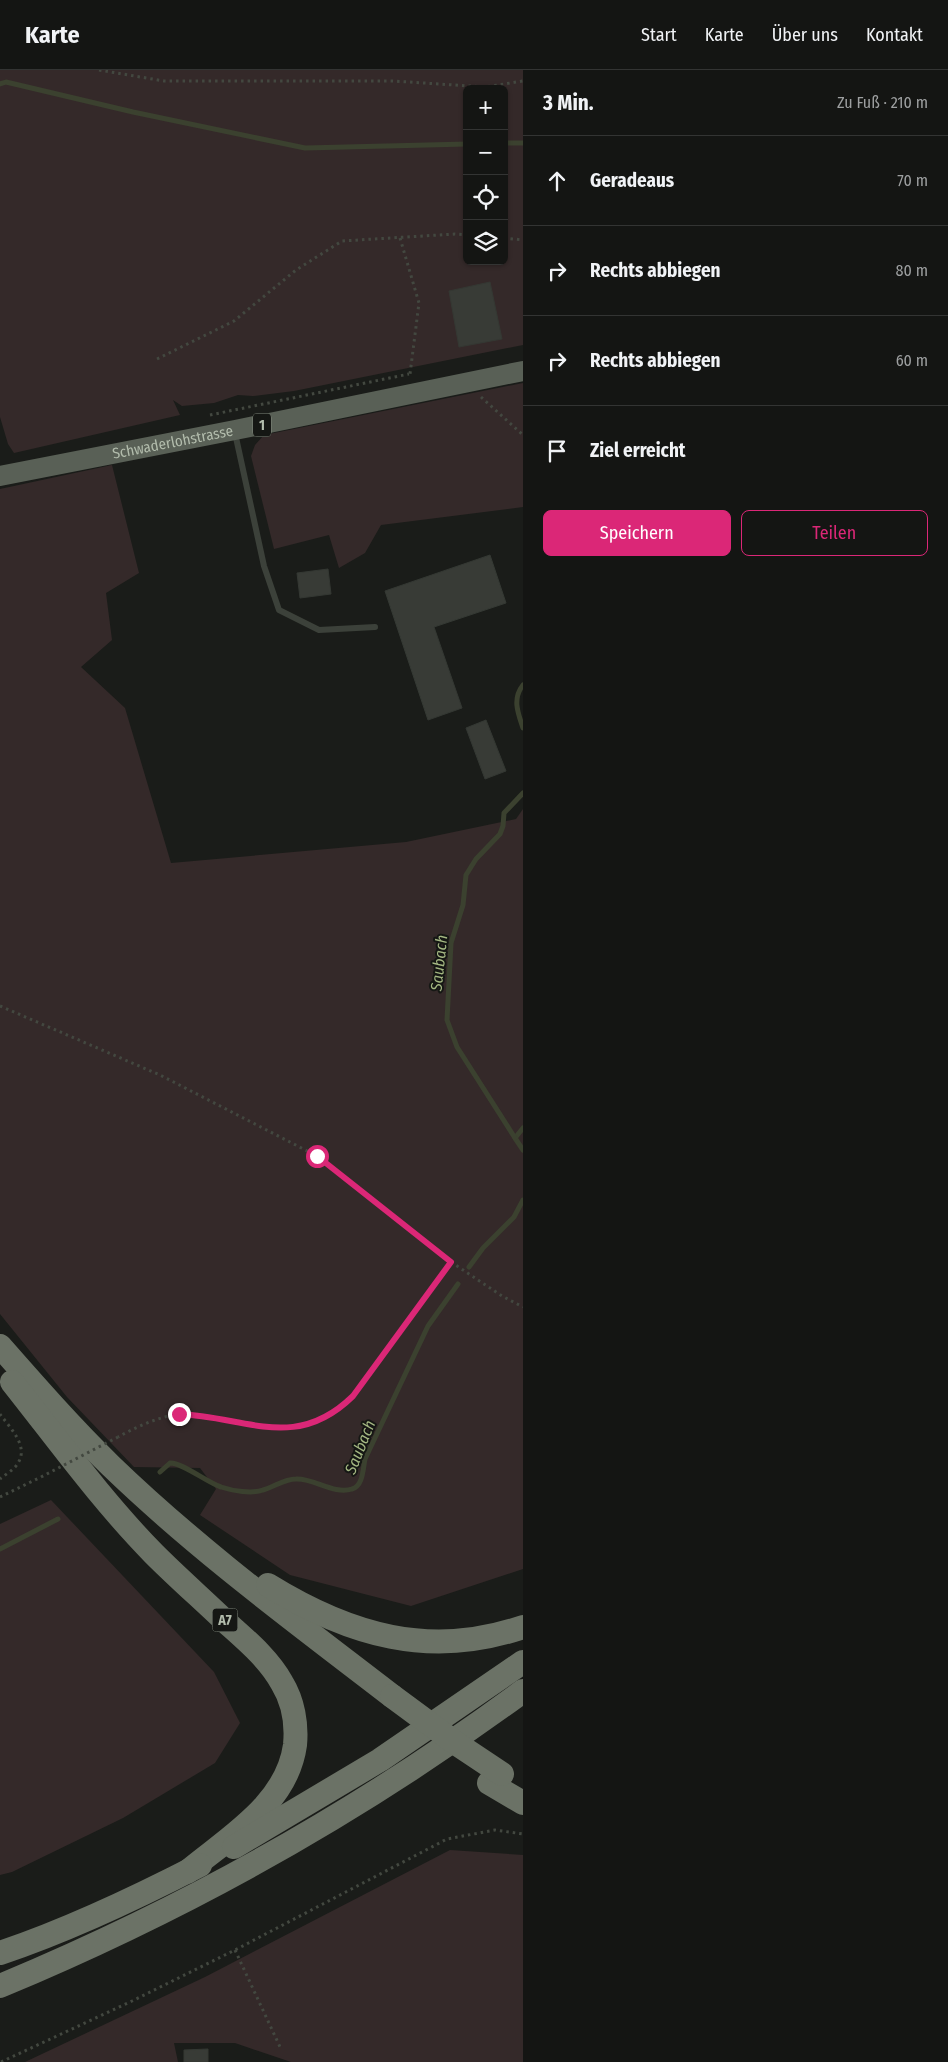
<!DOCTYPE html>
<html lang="de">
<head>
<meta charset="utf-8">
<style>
	:root { --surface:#141513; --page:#1d1e1c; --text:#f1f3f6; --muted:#9d9fa0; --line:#333433; --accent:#db2777 }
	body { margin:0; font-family:"Fira Sans Condensed",sans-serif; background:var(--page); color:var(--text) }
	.controls { position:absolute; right:15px; top:15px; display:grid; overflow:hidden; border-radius:8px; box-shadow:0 1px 4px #0004 }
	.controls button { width:45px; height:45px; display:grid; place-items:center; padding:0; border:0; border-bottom:1px solid var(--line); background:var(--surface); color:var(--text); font:25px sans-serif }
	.stop { position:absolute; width:15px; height:15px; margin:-11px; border:4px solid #db2777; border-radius:50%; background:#fff }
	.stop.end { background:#db2777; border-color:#fff; box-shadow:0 1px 5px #0008 }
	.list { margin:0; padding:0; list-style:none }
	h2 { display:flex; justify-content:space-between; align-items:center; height:65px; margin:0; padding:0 20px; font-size:21px }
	h2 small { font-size:16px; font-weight:400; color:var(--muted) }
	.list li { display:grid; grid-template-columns:32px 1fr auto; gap:15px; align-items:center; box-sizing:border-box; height:90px; padding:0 20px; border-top:1px solid var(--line) }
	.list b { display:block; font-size:19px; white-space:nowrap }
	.list em { font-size:16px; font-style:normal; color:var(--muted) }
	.actions { display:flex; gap:10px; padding:15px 20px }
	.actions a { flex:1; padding:11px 0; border:1px solid var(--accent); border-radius:8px; text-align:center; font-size:18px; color:var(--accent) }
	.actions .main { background:var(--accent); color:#fff }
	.icon { flex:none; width:28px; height:28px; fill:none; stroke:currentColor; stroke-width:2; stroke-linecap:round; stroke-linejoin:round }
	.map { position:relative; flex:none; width:523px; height:1992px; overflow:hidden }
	header { display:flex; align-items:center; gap:30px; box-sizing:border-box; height:70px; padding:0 25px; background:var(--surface); border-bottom:1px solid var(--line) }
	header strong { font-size:24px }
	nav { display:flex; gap:28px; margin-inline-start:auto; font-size:18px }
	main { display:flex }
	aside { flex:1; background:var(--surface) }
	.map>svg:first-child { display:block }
	.green { fill:#342929; fill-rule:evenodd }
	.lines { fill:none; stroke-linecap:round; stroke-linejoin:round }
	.stream { stroke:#3b412f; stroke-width:5 }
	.building { fill:#383b36; stroke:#343833 }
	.path { stroke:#434840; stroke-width:3; stroke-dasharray:2.5 4; stroke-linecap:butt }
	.service { stroke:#3c413a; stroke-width:6 }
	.primary { stroke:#596056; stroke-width:20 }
	.motorway { stroke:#6b7266; stroke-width:24 }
	.path-bridge { stroke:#434840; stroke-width:3; stroke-dasharray:2.5 4; stroke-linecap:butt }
	.motorway-bridge { stroke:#6b7266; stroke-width:24 }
	.route { stroke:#db2777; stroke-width:6 }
	.labels { text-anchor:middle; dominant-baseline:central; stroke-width:4; stroke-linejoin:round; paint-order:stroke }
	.shield { fill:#151714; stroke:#838a7e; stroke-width:1 }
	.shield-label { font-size:14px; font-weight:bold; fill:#b2bcac }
	.street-label { font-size:15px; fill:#b2bcac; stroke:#151714 }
	.water-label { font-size:16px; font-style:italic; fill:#a4b782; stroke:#151714 }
</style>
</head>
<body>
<header>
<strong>Karte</strong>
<nav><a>Start</a><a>Karte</a><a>Über uns</a><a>Kontakt</a></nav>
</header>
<main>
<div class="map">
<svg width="523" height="1992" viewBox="0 0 523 1992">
	<rect width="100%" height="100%" fill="#1a1c19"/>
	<!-- green -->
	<g class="green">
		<path d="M0,0H523V275L294,321L253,326L238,325L214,333L182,336L173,330L180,345L14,383L8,374L0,347ZM467,19H504V191H467Z"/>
		<polygon points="523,313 523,437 381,455 365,483 339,498 329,465 274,479 251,386 255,375 264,365"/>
		<polygon points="112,395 139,503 106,523 112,570 81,597 125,638 171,793 406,772 516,749 523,739 523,1499 411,1536 290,1505 200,1445 216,1419 200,1398 134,1397 67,1327 0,1244 0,419"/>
		<polygon points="51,1430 214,1602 240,1653 215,1693 123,1748 12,1802 0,1805 0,1454"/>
		<polygon points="450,1780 523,1785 523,1992 291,1992 235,1973 174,1973 178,1992 25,1992 205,1907"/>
	</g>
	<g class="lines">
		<!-- stream -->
		<g class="stream">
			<polyline points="0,14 6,12 133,42 305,78 467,74"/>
			<polyline points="504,73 523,73"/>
			<path d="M523,615C512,629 518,643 523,658"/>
			<polyline points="523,1058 515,1068 523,1080"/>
			<polyline points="515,1068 457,977 447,950 451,873 463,835 466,805 476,789 500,764 503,756 504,743 523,723"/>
			<polyline points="469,1197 483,1178 514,1147 523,1130"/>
			<path d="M160,1402L170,1393C181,1392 208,1413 221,1417C233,1421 252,1424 263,1420C275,1417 283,1409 296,1409C314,1408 334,1425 352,1419C363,1416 363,1399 365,1389L428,1256L458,1214"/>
			<polyline points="0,1479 58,1449"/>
		</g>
	</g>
	<!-- building -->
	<g class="building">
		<polygon points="490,212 502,269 459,277 449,221"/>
		<polygon points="490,485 506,533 434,557 462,638 428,650 385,521"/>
		<polygon points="328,499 331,524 300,528 297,503"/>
		<polygon points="486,650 506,701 485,709 466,658"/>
		<polygon points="208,1979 208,1992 184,1992 184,1980"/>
	</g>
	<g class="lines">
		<!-- path -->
		<g class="path">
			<polyline points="99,0 164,11 393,11 485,17 523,11"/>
			<polyline points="400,168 419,233 410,304"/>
			<polyline points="504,168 523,170"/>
			<polyline points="157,289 234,251 296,200 342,171 455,164 467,165"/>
			<polyline points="481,327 523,365"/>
			<polyline points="210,345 409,304"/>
			<path d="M0,936L160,1005L317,1086L451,1192L353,1326C307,1371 274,1357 217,1348C205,1346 191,1342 179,1344C158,1347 136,1357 118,1367"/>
			<polyline points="451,1192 502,1226 523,1237"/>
			<path d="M0,1344C10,1358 29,1376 18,1393C15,1399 6,1404 0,1409"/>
			<polyline points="0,1427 41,1407"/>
			<polyline points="235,1880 281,1979"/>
			<polyline points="1,1992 132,1931 235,1880 447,1769 495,1760 523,1764"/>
		</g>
		<!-- service -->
		<polyline class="service" points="235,363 264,496 279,540 319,560 375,557"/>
		<!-- primary -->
		<path class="primary" id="s1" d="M0,406L235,360L523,301"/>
		<!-- motorway -->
		<g class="motorway">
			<path d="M0,1276C36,1317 72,1358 111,1396C198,1480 296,1552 392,1626"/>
			<path d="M12,1312C58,1370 102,1431 154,1484C178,1508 202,1529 226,1552C246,1570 269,1589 282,1613C293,1631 297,1654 295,1675C287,1734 229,1767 187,1802"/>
			<path d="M268,1515C349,1565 430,1589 523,1557"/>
			<polyline points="489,1713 523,1733"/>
			<polyline points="234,1777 380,1690 523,1592"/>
			<path d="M0,1883C69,1860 136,1828 200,1795"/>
			<path d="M0,1916C185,1839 362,1740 523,1621"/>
		</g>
		<!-- path-bridge -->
		<polyline class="path-bridge" points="41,1407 118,1367"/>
		<!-- motorway-bridge -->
		<polyline class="motorway-bridge" points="392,1626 457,1674 502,1704"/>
	</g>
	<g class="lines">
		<!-- route -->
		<path class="route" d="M179,1344C247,1347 296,1382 353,1326L451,1192L317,1086"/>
	</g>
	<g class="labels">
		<!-- shield labels -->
		<g class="shield">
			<rect x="253" y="343.5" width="18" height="23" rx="4"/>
			<rect x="212.5" y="1538.5" width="25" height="23" rx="4"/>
		</g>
		<g class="shield-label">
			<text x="262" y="355">1</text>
			<text x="225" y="1550">A7</text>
		</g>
		<!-- street labels -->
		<g class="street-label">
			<text stroke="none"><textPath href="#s1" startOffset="176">Schwaderlohstrasse</textPath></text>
		</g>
		<!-- water labels -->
		<g class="water-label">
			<text transform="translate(439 893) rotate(-84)">Saubach</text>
			<text transform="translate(360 1377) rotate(-68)">Saubach</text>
		</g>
	</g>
</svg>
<div class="controls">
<button>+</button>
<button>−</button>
<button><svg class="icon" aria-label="locate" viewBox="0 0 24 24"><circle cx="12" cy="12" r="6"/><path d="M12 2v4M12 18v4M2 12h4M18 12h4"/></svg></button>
<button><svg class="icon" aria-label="layers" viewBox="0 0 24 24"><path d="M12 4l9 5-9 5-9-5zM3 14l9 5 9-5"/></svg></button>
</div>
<div class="stop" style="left:317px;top:1086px"></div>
<div class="stop end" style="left:179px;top:1344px"></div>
</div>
<aside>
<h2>3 Min.<small>Zu Fuß · 210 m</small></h2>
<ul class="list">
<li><svg class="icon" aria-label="ahead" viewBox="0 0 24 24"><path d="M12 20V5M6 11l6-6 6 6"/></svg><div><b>Geradeaus</b></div><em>70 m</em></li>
<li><svg class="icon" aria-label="right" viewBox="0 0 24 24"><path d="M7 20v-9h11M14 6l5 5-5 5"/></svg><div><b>Rechts abbiegen</b></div><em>80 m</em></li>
<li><svg class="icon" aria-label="right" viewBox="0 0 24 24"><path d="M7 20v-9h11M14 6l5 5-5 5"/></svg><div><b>Rechts abbiegen</b></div><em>60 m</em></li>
<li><svg class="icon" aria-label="arrive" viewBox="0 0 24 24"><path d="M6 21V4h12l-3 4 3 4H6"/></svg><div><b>Ziel erreicht</b></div></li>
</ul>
<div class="actions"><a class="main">Speichern</a><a>Teilen</a></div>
</aside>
</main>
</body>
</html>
